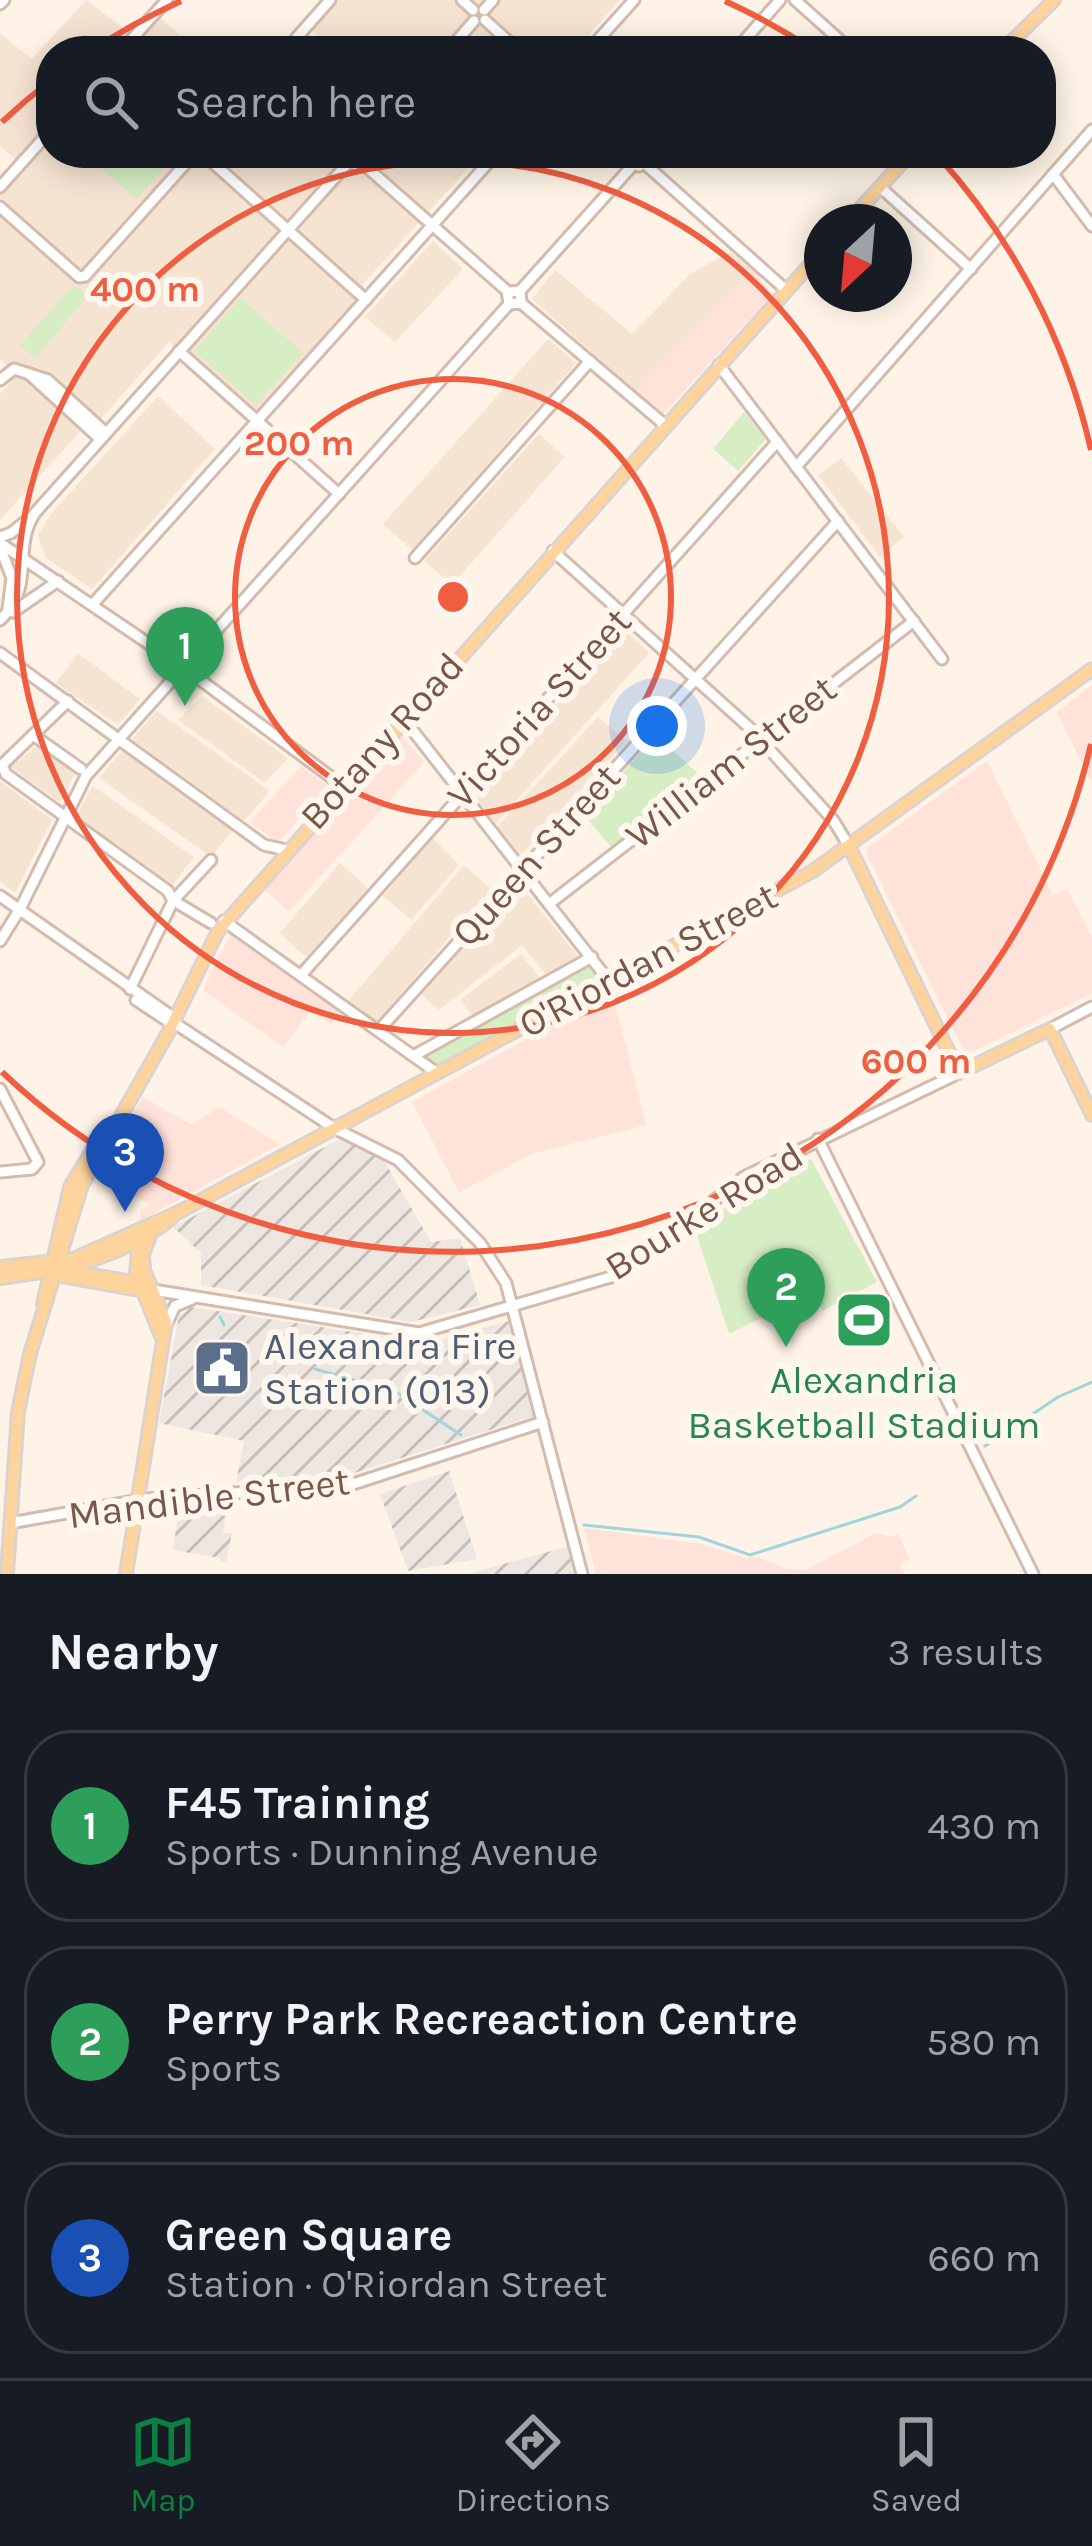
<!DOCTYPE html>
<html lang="en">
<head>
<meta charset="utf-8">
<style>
	:root { --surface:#171b24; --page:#20242c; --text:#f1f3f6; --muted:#9ea1a6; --line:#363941; --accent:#0b8043 }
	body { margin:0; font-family:Karla,sans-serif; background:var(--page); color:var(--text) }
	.compass { position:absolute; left:804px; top:204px; width:108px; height:108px; border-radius:50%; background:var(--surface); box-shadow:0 6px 30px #0003; rotate:206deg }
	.you { position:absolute; left:657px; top:726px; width:42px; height:42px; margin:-30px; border:9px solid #fff; border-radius:50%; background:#1a73e8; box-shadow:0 0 0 18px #1a73e833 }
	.badge { display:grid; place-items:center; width:78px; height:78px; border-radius:50%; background:var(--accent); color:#fff; font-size:39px; font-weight:700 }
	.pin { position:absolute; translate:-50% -99px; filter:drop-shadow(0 3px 6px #0008) }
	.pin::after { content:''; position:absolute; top:63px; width:42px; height:36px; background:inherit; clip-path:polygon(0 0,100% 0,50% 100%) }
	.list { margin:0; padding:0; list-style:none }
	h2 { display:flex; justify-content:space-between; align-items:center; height:156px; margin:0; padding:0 48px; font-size:51px }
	h2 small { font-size:39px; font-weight:400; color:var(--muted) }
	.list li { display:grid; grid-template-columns:78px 1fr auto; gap:36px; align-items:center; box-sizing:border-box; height:192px; margin:0 24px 24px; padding:0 24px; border:3px solid var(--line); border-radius:48px }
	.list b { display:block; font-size:45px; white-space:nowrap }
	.list p { margin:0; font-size:39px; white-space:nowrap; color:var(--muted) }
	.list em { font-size:39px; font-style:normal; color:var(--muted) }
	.icon { flex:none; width:66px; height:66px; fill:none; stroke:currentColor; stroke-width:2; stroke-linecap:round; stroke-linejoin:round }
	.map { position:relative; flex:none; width:1092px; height:1574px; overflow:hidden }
	.search { position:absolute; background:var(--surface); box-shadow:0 6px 30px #0003; left:36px; right:36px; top:36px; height:132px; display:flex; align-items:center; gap:30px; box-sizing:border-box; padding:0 42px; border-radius:48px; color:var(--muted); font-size:45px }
	.sheet { height:804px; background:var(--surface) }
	nav { display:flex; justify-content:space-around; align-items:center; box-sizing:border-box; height:168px; border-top:3px solid var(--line); background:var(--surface); font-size:33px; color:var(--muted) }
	nav a { display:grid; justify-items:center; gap:6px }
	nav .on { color:var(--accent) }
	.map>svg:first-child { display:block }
	.residential { fill:#f6e4d3 }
	.commercial { fill:#ffe2d9 }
	.industrial { fill:url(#industrial-furrows) }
	.green { fill:#d7edc3 }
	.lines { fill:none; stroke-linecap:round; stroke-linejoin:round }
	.stream { stroke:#9ed6dc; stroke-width:3 }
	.minor-casing { stroke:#d3bcad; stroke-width:15 }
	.major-casing { stroke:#dcd3cf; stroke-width:16 }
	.minor { stroke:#fff; stroke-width:9 }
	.major { stroke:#ffd49c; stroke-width:10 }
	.ring { fill:none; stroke:#f05e42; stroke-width:6 }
	.labels { text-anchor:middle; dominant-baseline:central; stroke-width:12; stroke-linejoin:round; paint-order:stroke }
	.street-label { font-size:39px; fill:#795648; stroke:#fff7ee }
	.service-label { font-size:39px; fill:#4e5e75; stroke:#fff7ee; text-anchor:start }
	.leisure-label { font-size:39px; fill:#27864d; stroke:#fff7ee }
	.centre { fill:#f05e42; stroke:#fff7ee; stroke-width:6 }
	.ring-label { font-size:36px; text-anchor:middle; font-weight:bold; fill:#f05e42; stroke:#fff7ee; stroke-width:12; stroke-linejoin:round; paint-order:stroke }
</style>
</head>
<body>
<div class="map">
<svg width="1092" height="1574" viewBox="0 0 1092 1574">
	<defs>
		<pattern id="industrial-furrows" width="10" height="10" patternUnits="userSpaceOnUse" patternTransform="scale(3)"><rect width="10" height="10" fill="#eee6e0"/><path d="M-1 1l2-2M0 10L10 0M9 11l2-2" fill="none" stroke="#c6bdb8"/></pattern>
	</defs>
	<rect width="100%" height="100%" fill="#fef3e6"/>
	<!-- residential -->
	<g class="residential">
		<polygon points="86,0 134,36 155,13 198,51 51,51 51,153 482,153 363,284 366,300 257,421 169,342 101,419 80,432 0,520 0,394 17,375 0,359 0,178 16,160 0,146 0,33 32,59"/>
		<polygon points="330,0 620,0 574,51 335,51 308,26"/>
		<polygon points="433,241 463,269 395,342 365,317"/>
		<polygon points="730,252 755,272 636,392 532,299 555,270 632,334 690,274"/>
		<polygon points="548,339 576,363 412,550 383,524"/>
		<polygon points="158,396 215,449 92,589 46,558 38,535 50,515"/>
		<polygon points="539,434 565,457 452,585 424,561"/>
		<polygon points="841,458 904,537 880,557 818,475"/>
		<polygon points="624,629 649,653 496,823 474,795"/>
		<polygon points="78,653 140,699 118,725 56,683"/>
		<polygon points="202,696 288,758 265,783 178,720"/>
		<polygon points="157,711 270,791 244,821 132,739"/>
		<polygon points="598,717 627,741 520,856 497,827"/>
		<polygon points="40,744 77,770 60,802 10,767"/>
		<polygon points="125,748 234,829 211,857 99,778"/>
		<polygon points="0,781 52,820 15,893 0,882"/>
		<polygon points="93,786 194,857 171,887 74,819"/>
		<polygon points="432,837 459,865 411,920 383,896"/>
		<polygon points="340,863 369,889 306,957 280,933"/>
		<polygon points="464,865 491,889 377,1022 349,1000"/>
		<polygon points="520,885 581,960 548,978 522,945 439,1010 421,994"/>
		<polygon points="521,954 541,979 473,1016 460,1000"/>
	</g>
	<!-- commercial -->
	<g class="commercial">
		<polygon points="755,272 772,295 663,414 636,392"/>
		<polygon points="1092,685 1092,783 1057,712"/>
		<polygon points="401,736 424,762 289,911 262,888"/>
		<polygon points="987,761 1053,895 1067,889 1092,937 1092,993 966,1055 866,853 868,847"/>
		<polygon points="301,766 328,786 278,843 250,822"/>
		<polygon points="231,933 341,1010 331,1025 310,1011 283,1047 203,990"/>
		<polygon points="612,992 646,1125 534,1153 459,1192 412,1102"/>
		<polygon points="143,1097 192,1125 219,1107 280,1144 140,1221 140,1210 150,1205 95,1174"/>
		<polygon points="584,1528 702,1544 743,1558 758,1557 786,1569 805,1570 876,1533 891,1537 898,1534 910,1559 900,1564 905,1574 596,1574"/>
	</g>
	<!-- industrial -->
	<g class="industrial">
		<polygon points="342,1138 383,1159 431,1242 460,1238 480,1305 411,1322 201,1285 201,1253 173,1227"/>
		<polygon points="191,1307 426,1343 509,1321 534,1416 348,1475 236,1482 244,1441 159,1423 179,1316"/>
		<polygon points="449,1471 477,1559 408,1571 380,1494"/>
		<polygon points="227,1506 223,1533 232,1533 226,1562 220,1562 220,1558 173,1550 179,1509"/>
		<polygon points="570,1546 576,1574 467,1574"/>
	</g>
	<!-- green -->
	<g class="green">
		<polygon points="84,153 178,153 136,199"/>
		<polygon points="74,285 87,297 35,358 20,345"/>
		<polygon points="241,298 303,353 256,405 194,351"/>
		<polygon points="744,412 766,439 738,471 713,449"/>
		<polygon points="656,736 701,776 613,849 584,815"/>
		<polygon points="586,964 597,977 432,1069 423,1056"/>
		<polygon points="811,1159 877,1282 822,1311 818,1304 802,1312 795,1301 729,1334 695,1230 751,1188"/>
	</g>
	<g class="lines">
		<!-- stream -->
		<g class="stream">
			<polyline points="220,1317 224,1325"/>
			<polyline points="315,1369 396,1392 461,1435"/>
			<polyline points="985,1446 1058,1397 1092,1382"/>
			<polyline points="584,1525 699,1537 750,1555 900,1507 916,1496"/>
		</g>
		<!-- minor casing -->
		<g class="minor-casing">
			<g id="minor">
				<polyline points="462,0 473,10"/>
				<polyline points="795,0 852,51"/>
				<polyline points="0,4 4,0"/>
				<polyline points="484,10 493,0"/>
				<polyline points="485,20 519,51"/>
				<polyline points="121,51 167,0"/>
				<polyline points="285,51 330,0"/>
				<polyline points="448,51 474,21"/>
				<polyline points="588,51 634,0"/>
				<polyline points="735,51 780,0"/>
				<polyline points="202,153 366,300"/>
				<polyline points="632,153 631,163 639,166 646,161 645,153"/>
				<polyline points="354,156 507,291 509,304 521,303 520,291 508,292"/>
				<polyline points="645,164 786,290"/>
				<polyline points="1053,174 1092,226"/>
				<polyline points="0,187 51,130"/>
				<polyline points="880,187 971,269"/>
				<polyline points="0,207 79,277 85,276 195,153"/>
				<polyline points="520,291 633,165"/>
				<polyline points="521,303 665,425"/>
				<polyline points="179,351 339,494"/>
				<polyline points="719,365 942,659"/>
				<polyline points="29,374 100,439"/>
				<polyline points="0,380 14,369 48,380 106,433"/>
				<polyline points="796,467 1092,130"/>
				<polyline points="0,537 11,533 31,517"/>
				<polyline points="0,543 183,667 343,786"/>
				<polyline points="0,547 12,578 8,608"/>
				<polyline points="553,551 752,730 833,820 849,846"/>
				<polyline points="415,558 590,361"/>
				<polyline points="93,604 497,153"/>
				<polyline points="13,612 58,581"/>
				<path d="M0,620C37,585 11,549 35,513L357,153"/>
				<polyline points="0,653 264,845 286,850"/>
				<polyline points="403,718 609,981"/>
				<polyline points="33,735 81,769"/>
				<polyline points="2,766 6,774 168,891 173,901"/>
				<polyline points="0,767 68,701"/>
				<polyline points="0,896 174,1018"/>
				<polyline points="179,904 211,923"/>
				<polyline points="549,904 914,621"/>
				<polyline points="224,921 437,1073"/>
				<polyline points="0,941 20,909 86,776 509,304"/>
				<polyline points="301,975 777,442"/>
				<polyline points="130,989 173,901 211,860"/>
				<polyline points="136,1000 172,1024"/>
				<polyline points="173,1022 334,1128 398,1160 480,1243 506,1283 582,1574"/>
				<polyline points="380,1029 838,521"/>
				<polyline points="1050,1029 1092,1007"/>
				<polyline points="415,1055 592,957"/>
				<polyline points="0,1089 38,1162 32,1169 0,1172"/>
				<polyline points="818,1139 1033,1574"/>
				<polyline points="153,1290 419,1333 621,1274 744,1177 959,1073"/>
				<polyline points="165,1327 175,1306 192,1299"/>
				<polyline points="10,1523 146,1499 350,1485 543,1422"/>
			</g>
		</g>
		<!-- major casing -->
		<g class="major-casing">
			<g id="major">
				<polyline points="1002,51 1054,0"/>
				<polyline points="848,222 911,153"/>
				<polyline points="849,846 959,1073 1050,1029 1092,1115"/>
				<polyline points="139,1235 136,1274 161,1336"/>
				<polyline points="0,1267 73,1259 179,1212 813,871 1092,669"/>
				<polyline points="69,1271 139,1283"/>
				<polyline points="50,1274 144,1291"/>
				<path d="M0,1278C64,1270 120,1259 172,1218"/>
				<polyline points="43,1304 70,1187 107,1126"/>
				<polyline points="7,1574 18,1412 30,1354 82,1185 168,1033 218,931 822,251"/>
				<polyline points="126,1574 166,1322 144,1270 143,1255 151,1233"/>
			</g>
		</g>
		<!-- minor -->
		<use href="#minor" class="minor"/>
		<!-- major -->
		<use href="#major" class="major"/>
	</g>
	<!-- distance rings -->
	<g class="ring">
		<circle cx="453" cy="597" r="218"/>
		<circle cx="453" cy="597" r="436"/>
		<path d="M1091 744A655 655 0 0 1 2 1072M2 122A655 655 0 0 1 50 81M91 51A655 655 0 0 1 181 1M725 1A655 655 0 0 1 815 51M936 154A655 655 0 0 1 1091 450"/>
	</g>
	<!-- icons -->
	<defs>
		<g id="stadium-square" transform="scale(3)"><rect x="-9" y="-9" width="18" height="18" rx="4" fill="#2e9e5b" stroke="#fff7ee"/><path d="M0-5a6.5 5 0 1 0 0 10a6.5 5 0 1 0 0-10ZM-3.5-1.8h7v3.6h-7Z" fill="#fff"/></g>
		<g id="civic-square" transform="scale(3)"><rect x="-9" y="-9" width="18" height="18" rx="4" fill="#5c6f8a" stroke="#fff7ee"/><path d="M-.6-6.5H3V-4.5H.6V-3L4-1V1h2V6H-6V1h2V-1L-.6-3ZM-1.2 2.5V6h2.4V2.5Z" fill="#fff"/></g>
	</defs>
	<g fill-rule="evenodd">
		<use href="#stadium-square" x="864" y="1320"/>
		<use href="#civic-square" x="222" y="1368"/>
	</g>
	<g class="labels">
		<!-- street labels -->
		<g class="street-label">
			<text transform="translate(539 708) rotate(-48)">Victoria Street</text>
			<text transform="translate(382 741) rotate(-48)">Botany Road</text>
			<text transform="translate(731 762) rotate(-38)">William Street</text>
			<text transform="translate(536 855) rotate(-48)">Queen Street</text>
			<text transform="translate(648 960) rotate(-28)">O'Riordan Street</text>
			<text transform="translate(704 1211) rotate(-32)">Bourke Road</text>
			<text transform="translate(209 1498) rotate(-7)">Mandible Street</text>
		</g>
		<!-- service labels -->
		<g class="service-label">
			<text x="264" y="1346">Alexandra Fire<tspan x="264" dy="45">Station (013)</tspan></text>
		</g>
		<!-- leisure labels -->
		<g class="leisure-label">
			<text x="864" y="1380">Alexandria<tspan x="864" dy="45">Basketball Stadium</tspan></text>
		</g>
	</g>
	<circle cx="453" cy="597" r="18" class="centre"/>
	<g class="ring-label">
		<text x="145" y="301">400 m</text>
		<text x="299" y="455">200 m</text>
		<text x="916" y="1073">600 m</text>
	</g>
</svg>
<svg class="compass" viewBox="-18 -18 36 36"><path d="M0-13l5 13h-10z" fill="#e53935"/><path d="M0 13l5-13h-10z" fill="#9ea1a6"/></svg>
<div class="you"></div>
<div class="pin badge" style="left:185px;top:706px;background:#2e9e5b">1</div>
<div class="pin badge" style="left:786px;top:1347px;background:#2e9e5b">2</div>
<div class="pin badge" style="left:125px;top:1212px;background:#1a4fb4">3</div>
<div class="search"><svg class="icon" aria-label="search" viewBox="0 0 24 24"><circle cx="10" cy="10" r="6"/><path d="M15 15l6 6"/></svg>Search here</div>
</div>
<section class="sheet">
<h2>Nearby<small>3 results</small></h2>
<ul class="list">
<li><span class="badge" style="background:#2e9e5b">1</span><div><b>F45 Training</b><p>Sports · Dunning Avenue</p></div><em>430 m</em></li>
<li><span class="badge" style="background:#2e9e5b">2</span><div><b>Perry Park Recreaction Centre</b><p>Sports</p></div><em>580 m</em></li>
<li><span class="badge" style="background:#1a4fb4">3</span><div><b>Green Square</b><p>Station · O'Riordan Street</p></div><em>660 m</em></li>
</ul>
</section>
<nav>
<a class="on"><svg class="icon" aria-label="map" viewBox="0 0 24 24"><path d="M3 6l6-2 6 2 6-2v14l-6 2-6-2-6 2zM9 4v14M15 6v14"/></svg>Map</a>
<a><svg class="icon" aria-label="directions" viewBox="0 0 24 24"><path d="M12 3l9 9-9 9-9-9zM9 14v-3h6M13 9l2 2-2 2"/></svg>Directions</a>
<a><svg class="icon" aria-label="saved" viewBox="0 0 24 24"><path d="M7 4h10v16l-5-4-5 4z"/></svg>Saved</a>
</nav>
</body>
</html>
